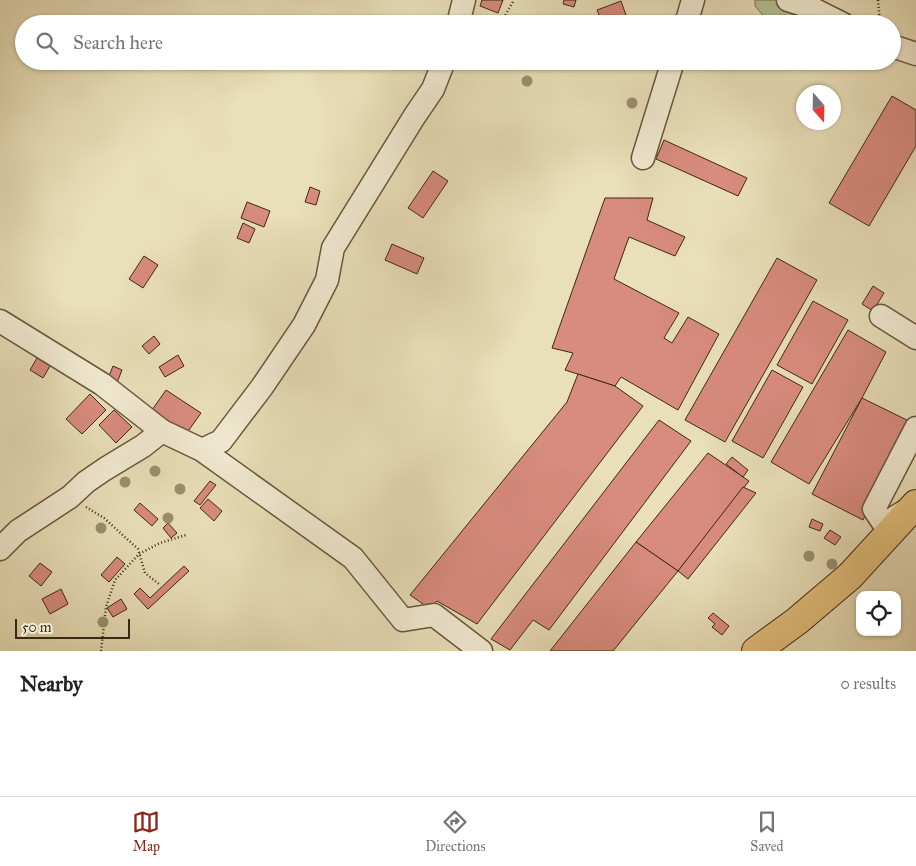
<!DOCTYPE html>
<html lang="en">
<head>
<meta charset="utf-8">
<style>
	:root { --surface:#fff; --page:#f2f2f2; --text:#202124; --muted:#757577; --line:#e0e0e0; --accent:#8f2418 }
	body { margin:0; font-family:"IM FELL Great Primer",serif; background:var(--page); color:var(--text) }
	.controls { position:absolute; right:15px; bottom:15px; display:grid; overflow:hidden; border-radius:10px; box-shadow:0 1px 4px #0004 }
	.controls button { width:45px; height:45px; display:grid; place-items:center; padding:0; border:0; border-bottom:1px solid var(--line); background:var(--surface); color:var(--text); font:25px sans-serif }
	.compass { position:absolute; left:796px; top:85px; width:45px; height:45px; border-radius:50%; background:var(--surface); box-shadow:0 1px 4px #0004; rotate:160deg }
	.scale { position:absolute; left:15px; bottom:12px; width:115px; box-sizing:border-box; padding-left:5px; border:2px solid #3d2813; border-top:0; font-size:14px; line-height:18px; white-space:nowrap; color:#3d2813; -webkit-text-stroke:4px #f1ead2; paint-order:stroke }
	.list { margin:0; padding:0; list-style:none }
	h2 { display:flex; justify-content:space-between; align-items:center; height:65px; margin:0; padding:0 20px; font-size:21px }
	h2 small { font-size:16px; font-weight:400; color:var(--muted) }
	.icon { flex:none; width:28px; height:28px; fill:none; stroke:currentColor; stroke-width:2; stroke-linecap:round; stroke-linejoin:round }
	.map { position:relative; flex:none; width:916px; height:651px; overflow:hidden }
	.search { position:absolute; background:var(--surface); box-shadow:0 1px 4px #0004; left:15px; right:15px; top:15px; height:55px; display:flex; align-items:center; gap:12px; box-sizing:border-box; padding:0 18px; border-radius:28px; color:var(--muted); font-size:19px }
	.sheet { height:145px; background:var(--surface) }
	nav { display:flex; justify-content:space-around; align-items:center; box-sizing:border-box; height:70px; border-top:1px solid var(--line); background:var(--surface); font-size:14px; color:var(--muted) }
	nav a { display:grid; justify-items:center; gap:2px }
	nav .on { color:var(--accent) }
	.map>svg:first-child { display:block }
	.green { fill:#b3c292; stroke:#787552 }
	.building { fill:#d88b7f; stroke:#3d2813 }
	.lines { fill:none; stroke-linecap:round; stroke-linejoin:round }
	.minor-casing { stroke:#68563c; stroke-width:25 }
	.major-casing { stroke:#3d2813; stroke-width:30 }
	.path { stroke:#3d2813; stroke-width:2.5; stroke-dasharray:1 2.5; stroke-linecap:butt }
	.minor { stroke:#f1ead2; stroke-width:22 }
	.major { stroke:#e4c07c; stroke-width:28 }
	.tree { fill:#9a8f6f }
</style>
</head>
<body>
<div class="map">
<svg width="916" height="651" viewBox="0 0 916 651">
	<rect width="100%" height="100%" fill="#e9dfb9"/>
	<filter id="stains"><feTurbulence type="fractalNoise" baseFrequency=".004" numOctaves="4"/><feColorMatrix values="0 0 0 0 .2 0 0 0 0 .09 0 0 0 0 .02 0 0 0 .5 -.17"/></filter>
	<radialGradient id="worn" r=".72"><stop offset=".6" stop-color="#630" stop-opacity="0"/><stop offset="1" stop-color="#630" stop-opacity=".3"/></radialGradient>
	<!-- green -->
	<polygon class="green" points="755,0 806,0 793,14 781,23 768,21 755,6"/>
	<!-- building -->
	<g class="building">
		<polygon points="482,0 503,0 498,13 480,6"/>
		<polygon points="564,0 576,0 574,7 563,4"/>
		<polygon points="621,1 627,18 613,24 603,24 597,10"/>
		<polygon points="892,96 916,110 916,146 869,226 829,203"/>
		<polygon points="664,140 747,178 738,196 656,159"/>
		<polygon points="433,171 448,181 423,218 408,208"/>
		<polygon points="310,187 320,191 316,205 305,202"/>
		<polygon points="605,198 653,198 647,220 685,237 675,256 629,237 614,279 679,313 664,338 672,343 688,317 719,334 678,410 621,377 615,386 565,370 573,353 552,348"/>
		<polygon points="247,202 270,211 264,227 241,218"/>
		<polygon points="243,223 255,229 249,243 237,238"/>
		<polygon points="392,244 424,258 417,274 385,260"/>
		<polygon points="144,256 158,265 143,288 129,279"/>
		<polygon points="777,258 817,280 725,442 685,420"/>
		<polygon points="873,286 884,293 873,311 862,304"/>
		<polygon points="813,301 848,320 812,384 777,365"/>
		<polygon points="848,330 886,352 862,398 809,484 771,462"/>
		<polygon points="154,336 160,344 149,354 142,346"/>
		<polygon points="178,355 184,366 165,377 159,367"/>
		<polygon points="37,358 50,366 43,378 30,370"/>
		<polygon points="113,366 122,370 116,385 107,381"/>
		<polygon points="772,370 803,387 763,458 732,441"/>
		<polygon points="578,374 615,386 643,406 477,624 437,601 430,609 410,595 567,402"/>
		<polygon points="166,390 201,413 184,437 150,413"/>
		<polygon points="90,394 106,410 82,434 66,419"/>
		<polygon points="862,398 913,423 863,520 812,494"/>
		<polygon points="114,410 132,427 116,443 99,425"/>
		<polygon points="659,420 691,441 549,630 533,620 510,650 491,639"/>
		<polygon points="708,453 749,481 678,571 636,542"/>
		<polygon points="732,457 748,470 743,477 726,464"/>
		<polygon points="210,481 216,485 200,505 194,501"/>
		<polygon points="743,487 756,493 688,579 678,571"/>
		<polygon points="208,499 222,511 214,521 200,508"/>
		<polygon points="140,503 158,519 152,526 134,510"/>
		<polygon points="812,519 823,524 820,531 809,527"/>
		<polygon points="168,523 177,533 171,538 163,528"/>
		<polygon points="830,530 841,537 835,545 824,538"/>
		<polygon points="636,542 678,571 613,651 550,651"/>
		<polygon points="117,557 125,564 109,582 101,575"/>
		<polygon points="40,563 52,572 41,586 29,576"/>
		<polygon points="184,566 189,571 148,609 134,594 140,588 150,598"/>
		<polygon points="61,589 68,604 50,614 42,599"/>
		<polygon points="121,599 127,609 113,617 107,608"/>
		<polygon points="713,613 729,626 722,635 712,627 715,624 708,618"/>
	</g>
	<g class="lines">
		<!-- minor casing -->
		<g class="minor-casing">
			<g id="minor">
				<polyline points="788,0 807,6 843,24"/>
				<polyline points="458,24 464,0"/>
				<polyline points="686,24 693,0"/>
				<polyline points="892,46 916,54"/>
				<polyline points="643,158 673,61"/>
				<polyline points="881,316 916,338"/>
				<polyline points="0,321 102,384 162,431 202,450 353,558 403,620 434,615 481,651"/>
				<polyline points="202,450 221,441 262,387 304,325 327,280 333,248 414,117 433,89 444,61"/>
				<polyline points="907,510 884,524 874,509 916,428"/>
				<polyline points="0,549 18,531 70,497 86,482 105,469 143,446 162,431"/>
			</g>
		</g>
		<!-- major casing -->
		<g class="major-casing">
			<polyline id="major" points="756,651 797,621 850,576 916,504"/>
		</g>
		<!-- path -->
		<g class="path">
			<polyline points="878,0 880,24"/>
			<polyline points="500,24 514,0"/>
			<polyline points="86,507 104,518 138,549 145,573 159,584"/>
			<polyline points="101,651 106,607 115,580 139,554 160,543 186,535"/>
		</g>
		<!-- minor -->
		<use href="#minor" class="minor"/>
		<!-- major -->
		<use href="#major" class="major"/>
	</g>
	<!-- trees -->
	<g class="tree">
		<circle cx="527" cy="81" r="5.5"/>
		<circle cx="632" cy="103" r="5.5"/>
		<circle cx="155" cy="471" r="5.5"/>
		<circle cx="125" cy="482" r="5.5"/>
		<circle cx="180" cy="489" r="5.5"/>
		<circle cx="168" cy="518" r="5.5"/>
		<circle cx="101" cy="528" r="5.5"/>
		<circle cx="809" cy="556" r="5.5"/>
		<circle cx="832" cy="564" r="5.5"/>
		<circle cx="103" cy="622" r="5.5"/>
	</g>
	<rect width="100%" height="100%" filter="url(#stains)"/>
	<rect width="100%" height="100%" fill="url(#worn)"/>
</svg>
<div class="controls">
<button><svg class="icon" aria-label="locate" viewBox="0 0 24 24"><circle cx="12" cy="12" r="6"/><path d="M12 2v4M12 18v4M2 12h4M18 12h4"/></svg></button>
</div>
<svg class="compass" viewBox="-18 -18 36 36"><path d="M0-13l5 13h-10z" fill="#e53935"/><path d="M0 13l5-13h-10z" fill="#757577"/></svg>
<div class="scale">50 m</div>
<div class="search"><svg class="icon" aria-label="search" viewBox="0 0 24 24"><circle cx="10" cy="10" r="6"/><path d="M15 15l6 6"/></svg>Search here</div>
</div>
<section class="sheet">
<h2>Nearby<small>0 results</small></h2>
<ul class="list">
</ul>
</section>
<nav>
<a class="on"><svg class="icon" aria-label="map" viewBox="0 0 24 24"><path d="M3 6l6-2 6 2 6-2v14l-6 2-6-2-6 2zM9 4v14M15 6v14"/></svg>Map</a>
<a><svg class="icon" aria-label="directions" viewBox="0 0 24 24"><path d="M12 3l9 9-9 9-9-9zM9 14v-3h6M13 9l2 2-2 2"/></svg>Directions</a>
<a><svg class="icon" aria-label="saved" viewBox="0 0 24 24"><path d="M7 4h10v16l-5-4-5 4z"/></svg>Saved</a>
</nav>
</body>
</html>
